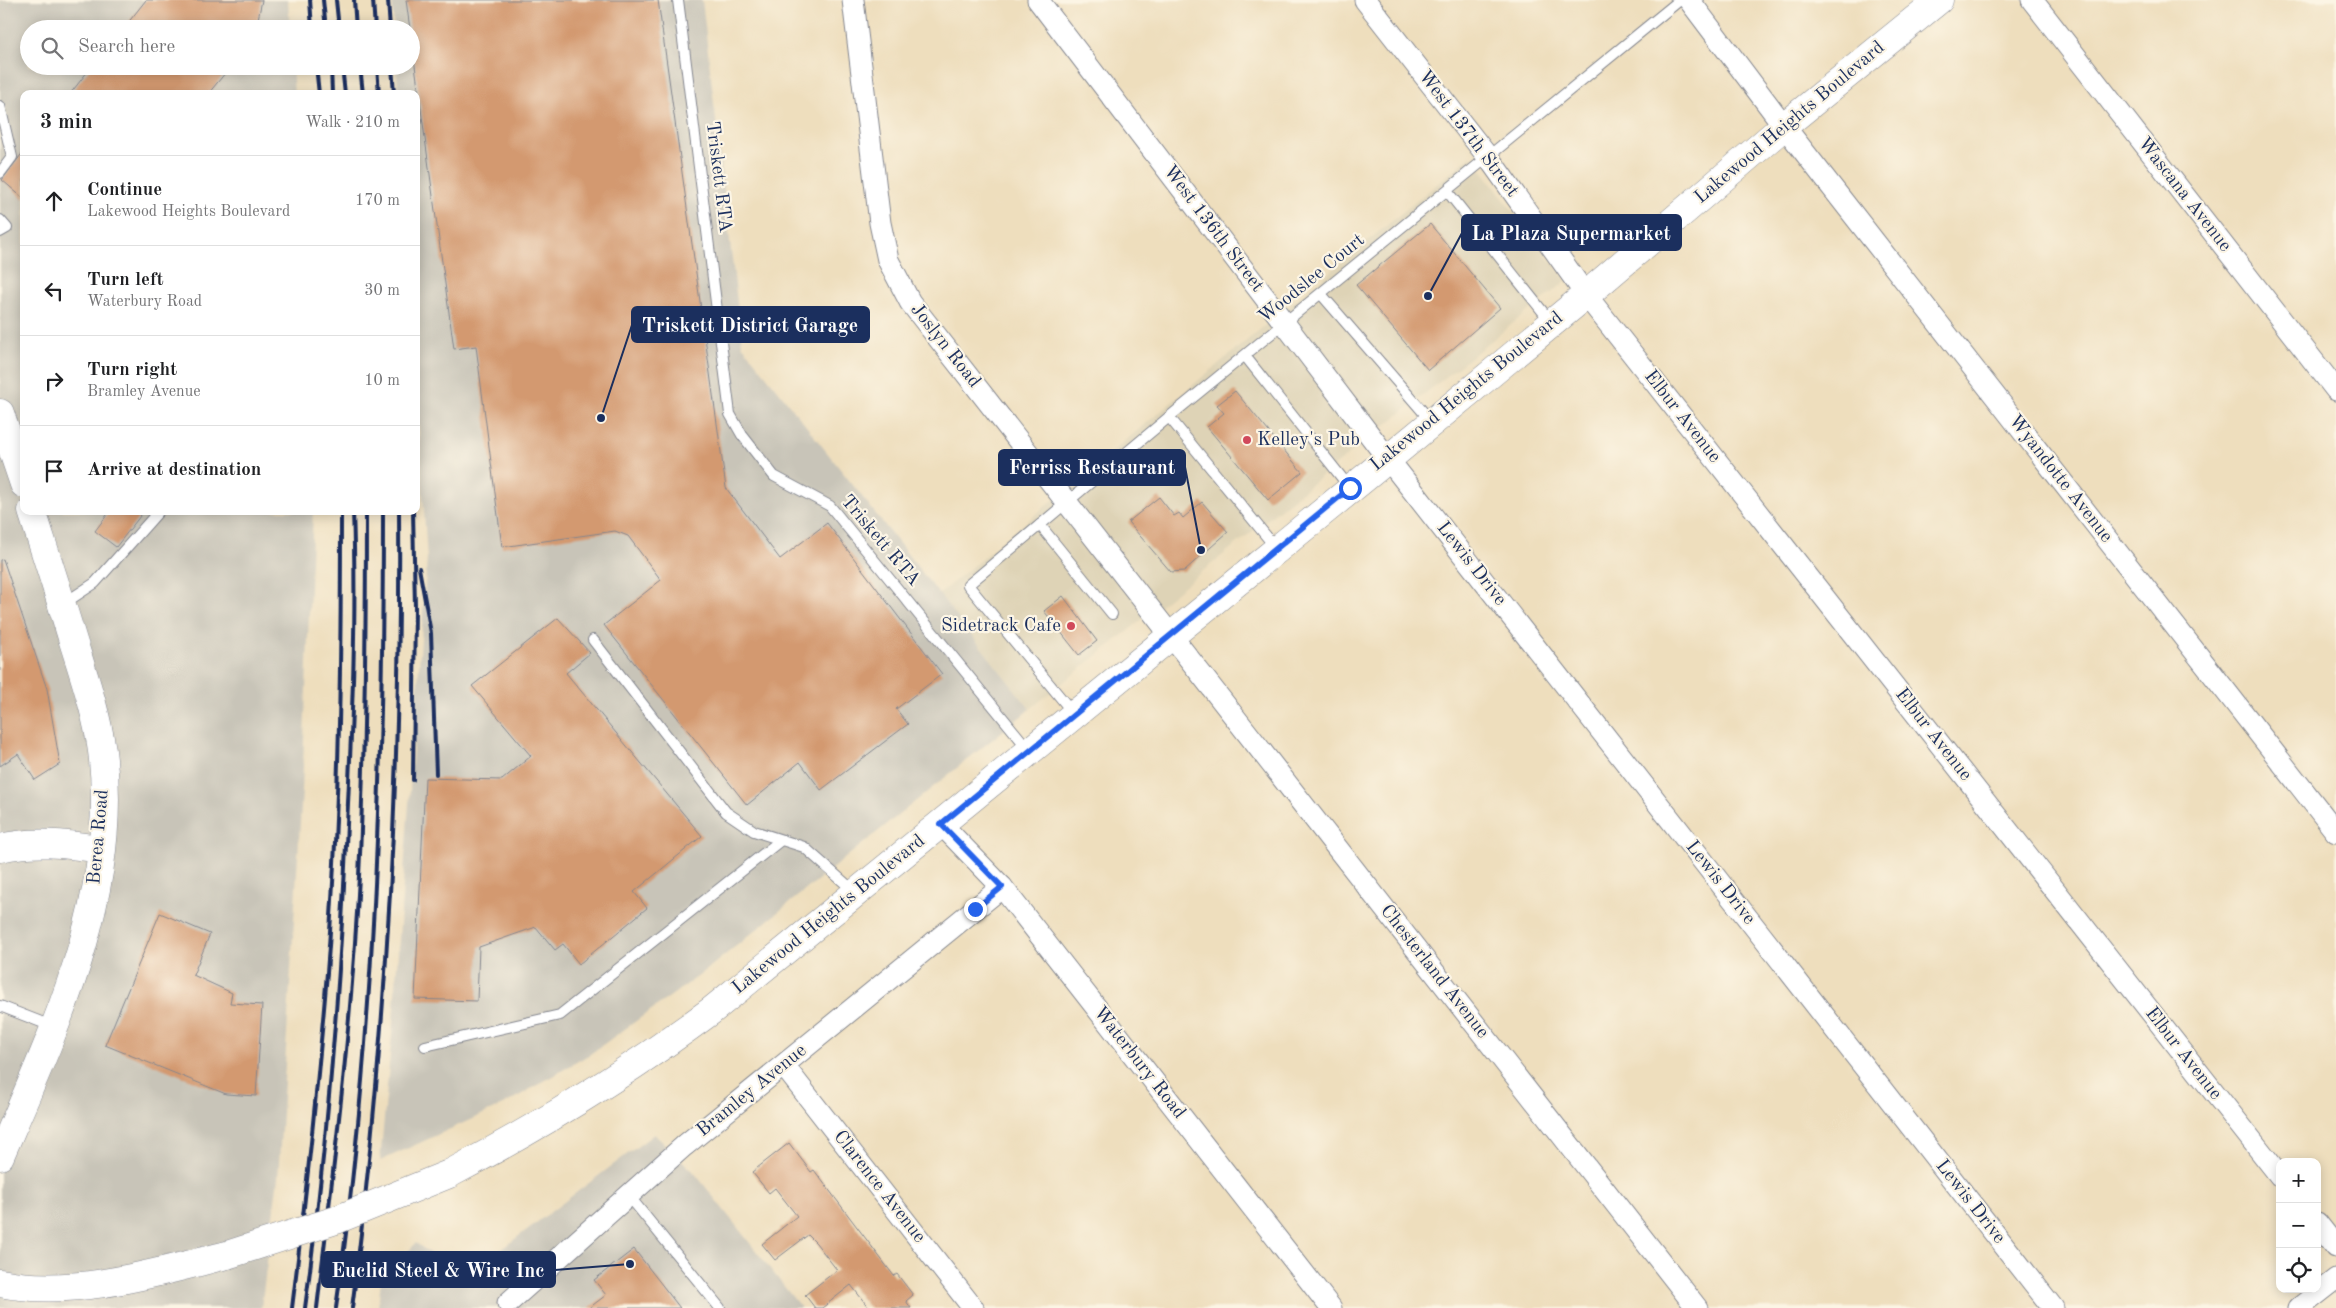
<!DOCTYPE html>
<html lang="en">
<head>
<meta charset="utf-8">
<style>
	:root { --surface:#fff; --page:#f2f2f2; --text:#202124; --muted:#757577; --line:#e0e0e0 }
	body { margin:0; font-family:"Old Standard TT",serif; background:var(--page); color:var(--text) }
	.controls { position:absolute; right:15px; bottom:15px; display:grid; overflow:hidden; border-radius:10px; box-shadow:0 2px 12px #0003 }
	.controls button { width:45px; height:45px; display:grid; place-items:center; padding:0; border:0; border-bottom:1px solid var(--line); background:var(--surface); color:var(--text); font:25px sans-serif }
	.stop { position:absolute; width:15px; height:15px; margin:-11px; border:4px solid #2563eb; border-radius:50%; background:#fff }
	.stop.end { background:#2563eb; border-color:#fff; box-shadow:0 1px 5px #0008 }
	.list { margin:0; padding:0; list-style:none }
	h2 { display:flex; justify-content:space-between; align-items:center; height:65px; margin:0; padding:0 20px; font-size:21px }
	h2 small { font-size:16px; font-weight:400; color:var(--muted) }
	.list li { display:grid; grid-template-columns:32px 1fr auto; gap:15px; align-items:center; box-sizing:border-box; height:90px; padding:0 20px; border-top:1px solid var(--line) }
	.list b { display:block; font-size:19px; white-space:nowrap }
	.list p { margin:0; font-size:16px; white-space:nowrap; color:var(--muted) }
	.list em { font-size:16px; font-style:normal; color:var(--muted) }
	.icon { flex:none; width:28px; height:28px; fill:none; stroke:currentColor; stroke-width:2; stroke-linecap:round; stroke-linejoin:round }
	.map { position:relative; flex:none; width:2336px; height:1308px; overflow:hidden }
	.search { position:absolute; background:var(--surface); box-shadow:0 2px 12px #0003; left:20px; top:20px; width:400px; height:55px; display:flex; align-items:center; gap:12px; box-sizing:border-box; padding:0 18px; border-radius:28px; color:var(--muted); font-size:19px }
	.panel { position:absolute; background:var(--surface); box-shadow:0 2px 12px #0003; left:20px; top:90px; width:400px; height:425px; border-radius:10px }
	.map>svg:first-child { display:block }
	.built { fill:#ded3b6 }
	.industrial { fill:#c8c4b8 }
	.building { fill:#d39970 }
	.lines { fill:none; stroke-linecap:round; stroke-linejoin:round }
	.lane-casing { stroke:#84868e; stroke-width:12 }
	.street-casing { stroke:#84868e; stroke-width:23 }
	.secondary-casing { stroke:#84868e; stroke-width:29 }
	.lane { stroke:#fff; stroke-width:10 }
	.street { stroke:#fff; stroke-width:21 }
	.secondary { stroke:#fff; stroke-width:28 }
	.rail { stroke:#1b2f5e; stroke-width:4 }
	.secondary-bridge-casing { stroke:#84868e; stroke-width:29; stroke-linecap:butt }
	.secondary-bridge { stroke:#fff; stroke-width:28 }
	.route { stroke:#2563eb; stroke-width:6 }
	.poi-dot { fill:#d1495b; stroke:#fcf5e5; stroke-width:2 }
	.labels { text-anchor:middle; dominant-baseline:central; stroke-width:4.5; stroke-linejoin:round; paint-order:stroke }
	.street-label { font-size:19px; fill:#1b2f5e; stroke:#fcf5e5 }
	.poi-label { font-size:19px; fill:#1b2f5e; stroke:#fcf5e5; text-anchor:start }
	.leader { fill:none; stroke:#1b2f5e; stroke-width:2 }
	.callout-dot { fill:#1b2f5e; stroke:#fcf5e5; stroke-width:2 }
	.callout { fill:#1b2f5e; stroke:#1b2f5e; stroke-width:2 }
	.callout-label { font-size:20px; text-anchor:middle; font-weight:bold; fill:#fff }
</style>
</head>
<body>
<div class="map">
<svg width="2336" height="1308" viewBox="0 0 2336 1308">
	<rect width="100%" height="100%" fill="#fcf5e5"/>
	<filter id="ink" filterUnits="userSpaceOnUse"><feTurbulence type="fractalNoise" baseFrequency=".02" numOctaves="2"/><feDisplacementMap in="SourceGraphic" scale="10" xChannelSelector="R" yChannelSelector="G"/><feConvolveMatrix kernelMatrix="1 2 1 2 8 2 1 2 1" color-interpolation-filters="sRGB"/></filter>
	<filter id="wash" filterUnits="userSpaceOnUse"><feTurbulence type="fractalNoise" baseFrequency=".0096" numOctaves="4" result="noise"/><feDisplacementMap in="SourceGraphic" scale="20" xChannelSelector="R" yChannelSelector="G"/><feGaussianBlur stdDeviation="1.12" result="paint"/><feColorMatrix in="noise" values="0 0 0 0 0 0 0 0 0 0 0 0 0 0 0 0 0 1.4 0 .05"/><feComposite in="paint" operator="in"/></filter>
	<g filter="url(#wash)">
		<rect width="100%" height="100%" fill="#eedebd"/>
		<!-- built -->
		<polygon class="built" points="1471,156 1566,281 1030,709 939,594"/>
		<!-- industrial -->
		<g class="industrial">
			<polygon points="0,0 288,0 290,29 29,29 29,66 292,66 294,94 24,94 24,511 313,511 302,791 278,1178 261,1308 0,1308"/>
			<polygon points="392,0 702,0 742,345 1030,709 700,975 590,1054 505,1104 380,1161 392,1034 427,559 416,382 416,94 398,94 397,66 411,66 411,29 394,29"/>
			<polygon points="654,1134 693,1171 801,1308 378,1308 381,1280 416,1243 463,1278"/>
		</g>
		<g id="blocks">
			<!-- building -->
			<g class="building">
				<polygon points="146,0 262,0 256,29 123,29"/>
				<polygon points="406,0 658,0 726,488 780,559 827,523 942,674 896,709 908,724 821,790 800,762 747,805 604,625 661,580 628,536 615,531 502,547 476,346 454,349"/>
				<polygon points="92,66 231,66 208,94 70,94"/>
				<polygon points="24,151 24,199 2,180"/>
				<polygon points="1430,224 1500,308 1428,370 1356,285"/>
				<polygon points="1235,391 1302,472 1268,500 1207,427 1224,413 1217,405"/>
				<polygon points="1159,497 1174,516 1179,513 1183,518 1202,502 1228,532 1184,571 1171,572 1128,522"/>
				<polygon points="110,511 144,511 116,547 95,531"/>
				<polygon points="3,559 47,689 60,764 35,780 18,754 0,766 0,560"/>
				<polygon points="1063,596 1097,641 1079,655 1044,611"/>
				<polygon points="558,618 590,653 566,673 702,836 634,892 647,908 579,964 563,944 555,950 536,927 479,947 477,1001 415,999 425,778 502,780 531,756 472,686"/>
				<polygon points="160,913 210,934 193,975 232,993 230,1003 262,1005 256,1096 226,1094 105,1045"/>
				<polygon points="789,1143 811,1172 814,1170 894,1276 897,1274 913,1295 906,1301 911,1308 869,1308 851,1285 822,1308 815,1308 805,1295 837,1270 816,1243 808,1235 775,1260 762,1244 797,1216 775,1188 769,1193 752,1172"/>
				<polygon points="634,1249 680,1308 589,1308 606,1295 594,1280"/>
			</g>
		</g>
	</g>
	<g filter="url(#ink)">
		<use href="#blocks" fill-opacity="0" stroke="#84868e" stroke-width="1"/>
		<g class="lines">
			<!-- lane casing -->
			<g class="lane-casing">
				<g id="lane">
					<polyline points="678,0 730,414 742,435 774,476 830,506 1029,750"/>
					<polyline points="0,106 12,157 0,173"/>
					<polyline points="1447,191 1551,322"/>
					<polyline points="0,220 7,228 0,232"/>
					<polyline points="1321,294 1431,421"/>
					<polyline points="1245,356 1350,488"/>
					<polyline points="1169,417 1276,548"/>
					<polyline points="1040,525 1112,614"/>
					<polyline points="63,604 95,583 159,511"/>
					<polyline points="593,640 726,812 754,831 804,847 855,892"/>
					<polyline points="1074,714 968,585 1169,417 1680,0"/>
					<polyline points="0,1006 54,1027"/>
					<polyline points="425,1046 560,1015 781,840"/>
					<polyline points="629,1196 720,1308"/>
				</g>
			</g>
			<!-- street casing -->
			<g class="street-casing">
				<g id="street">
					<polyline points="853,0 880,223 888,260 910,302 1697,1308"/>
					<polyline points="1038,0 1388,459 2053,1308"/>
					<polyline points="1365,0 1488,157 1586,295 2280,1176"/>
					<polyline points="1689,0 1784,126 2336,832"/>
					<polyline points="2032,0 2336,390"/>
					<polyline points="941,824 1002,887 1331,1308"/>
					<polyline points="784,1066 973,1308"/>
					<polyline points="2317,1223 2336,1247"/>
					<polyline points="508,1303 684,1146 1002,887"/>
					<polyline points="2299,1308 2336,1279"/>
				</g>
			</g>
			<!-- secondary casing -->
			<g class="secondary-casing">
				<g id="secondary">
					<polyline points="0,413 24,484"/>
					<path d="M0,848C34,840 67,844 101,849"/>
					<path d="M0,1156C55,1029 120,893 102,751C97,714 84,676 73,641C60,598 46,555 32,511"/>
					<path d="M449,1174C541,1126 627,1073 711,1011L1388,459L1586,295L1784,126L1939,0"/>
					<path d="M0,1283C75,1298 154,1273 227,1255"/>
				</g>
			</g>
			<!-- lane -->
			<use href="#lane" class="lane"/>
			<!-- street -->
			<use href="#street" class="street"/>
			<!-- secondary -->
			<use href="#secondary" class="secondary"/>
			<!-- rail -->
			<g class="rail">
				<polyline points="310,0 312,29"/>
				<polyline points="323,0 326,29"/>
				<polyline points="336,0 339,29"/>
				<polyline points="354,0 356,29"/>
				<polyline points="373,0 375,29"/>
				<polyline points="388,0 390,29"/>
				<polyline points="316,66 319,94"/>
				<polyline points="331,66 332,94"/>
				<polyline points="342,66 345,94"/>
				<polyline points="360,66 363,94"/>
				<polyline points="377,66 379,94"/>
				<polyline points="392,66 394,94"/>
				<polyline points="419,568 431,633 436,774"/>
				<polyline points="413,780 415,607 413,511"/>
				<path d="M292,1308C305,1204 316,1101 325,997C339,835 341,673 341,511"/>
				<path d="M305,1308C327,1148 340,986 347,824C352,720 357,615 353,511"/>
				<path d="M317,1308C334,1165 352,1021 359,876C365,755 366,633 366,511"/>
				<path d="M336,1308C374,1044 383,777 383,511"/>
				<path d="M352,1308C386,1044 401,778 399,511"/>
			</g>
			<!-- secondary-bridge casing -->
			<g class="secondary-bridge-casing">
				<polyline id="secondary-bridge" points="227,1255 336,1220 449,1174"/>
			</g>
			<!-- secondary-bridge -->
			<use href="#secondary-bridge" class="secondary-bridge"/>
		</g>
	</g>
	<g class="lines" filter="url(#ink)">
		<!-- route -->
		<polyline class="route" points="975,909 1002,887 941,824 1350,488"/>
	</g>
	<!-- markers -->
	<g class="poi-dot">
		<circle cx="1247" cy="440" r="5"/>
		<circle cx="1071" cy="626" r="5"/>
	</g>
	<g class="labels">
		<!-- street labels -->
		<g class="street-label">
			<text transform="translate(1790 123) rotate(-40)">Lakewood Heights Boulevard</text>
			<text transform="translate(1468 134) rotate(53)">West 137th Street</text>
			<text transform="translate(718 177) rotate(83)">Triskett RTA</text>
			<text transform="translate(2184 195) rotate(52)">Wascana Avenue</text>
			<text transform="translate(1213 229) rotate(53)">West 136th Street</text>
			<text transform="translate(1312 279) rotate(-39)">Woodslee Court</text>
			<text transform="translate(945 346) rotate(52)">Joslyn Road</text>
			<text transform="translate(1467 392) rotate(-39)">Lakewood Heights Boulevard</text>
			<text transform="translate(1682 417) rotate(52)">Elbur Avenue</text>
			<text transform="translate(2060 479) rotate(52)">Wyandotte Avenue</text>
			<text transform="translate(880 541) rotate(50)">Triskett RTA</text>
			<text transform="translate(1471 564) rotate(52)">Lewis Drive</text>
			<text transform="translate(1933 735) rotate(52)">Elbur Avenue</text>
			<text transform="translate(99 837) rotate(-85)">Berea Road</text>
			<text transform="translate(1720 883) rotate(52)">Lewis Drive</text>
			<text transform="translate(829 915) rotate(-39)">Lakewood Heights Boulevard</text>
			<text transform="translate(1434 972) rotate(52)">Chesterland Avenue</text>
			<text transform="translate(2183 1054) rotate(52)">Elbur Avenue</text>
			<text transform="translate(1139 1063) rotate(52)">Waterbury Road</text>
			<text transform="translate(752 1091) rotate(-39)">Bramley Avenue</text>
			<text transform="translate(879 1187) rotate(52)">Clarence Avenue</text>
			<text transform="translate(1970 1202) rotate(52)">Lewis Drive</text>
		</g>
		<!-- poi labels -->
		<g class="poi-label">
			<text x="1257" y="440">Kelley's Pub</text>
			<text x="1061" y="626" text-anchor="end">Sidetrack Cafe</text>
		</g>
	</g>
	<!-- callouts -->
	<path class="leader" d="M1428 296L1462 233M601 418L632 325M1201 550L1185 467M630 1264L555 1270"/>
	<g class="callout-dot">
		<circle cx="1428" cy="296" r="5"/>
		<circle cx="601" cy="418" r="5"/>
		<circle cx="1201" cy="550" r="5"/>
		<circle cx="630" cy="1264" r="5"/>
	</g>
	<g class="callout">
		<rect x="1462" y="215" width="219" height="35" rx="5"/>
		<rect x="632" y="307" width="237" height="35" rx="5"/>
		<rect x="999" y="450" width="186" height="35" rx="5"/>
		<rect x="322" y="1252" width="233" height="35" rx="5"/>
	</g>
	<g class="callout-label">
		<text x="1571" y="240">La Plaza Supermarket</text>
		<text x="750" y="332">Triskett District Garage</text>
		<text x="1092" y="474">Ferriss Restaurant</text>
		<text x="438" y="1277">Euclid Steel &amp; Wire Inc</text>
	</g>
</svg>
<div class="controls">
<button>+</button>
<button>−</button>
<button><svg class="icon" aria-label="locate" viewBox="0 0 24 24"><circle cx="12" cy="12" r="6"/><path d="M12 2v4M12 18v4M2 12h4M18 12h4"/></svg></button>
</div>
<div class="stop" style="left:1350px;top:488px"></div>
<div class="stop end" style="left:975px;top:909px"></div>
<div class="search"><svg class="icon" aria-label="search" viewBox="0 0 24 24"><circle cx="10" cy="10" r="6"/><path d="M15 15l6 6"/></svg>Search here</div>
<section class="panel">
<h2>3 min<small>Walk · 210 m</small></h2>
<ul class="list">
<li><svg class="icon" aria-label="ahead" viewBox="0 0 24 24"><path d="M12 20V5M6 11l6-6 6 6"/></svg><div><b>Continue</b><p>Lakewood Heights Boulevard</p></div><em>170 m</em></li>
<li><svg class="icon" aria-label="left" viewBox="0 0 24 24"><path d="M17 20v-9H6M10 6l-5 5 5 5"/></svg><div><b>Turn left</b><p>Waterbury Road</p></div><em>30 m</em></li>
<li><svg class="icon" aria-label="right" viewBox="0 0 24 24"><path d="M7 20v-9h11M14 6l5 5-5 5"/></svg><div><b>Turn right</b><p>Bramley Avenue</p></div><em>10 m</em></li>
<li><svg class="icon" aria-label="arrive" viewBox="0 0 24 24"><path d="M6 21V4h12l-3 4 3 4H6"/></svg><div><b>Arrive at destination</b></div></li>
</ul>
</section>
</div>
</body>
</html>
